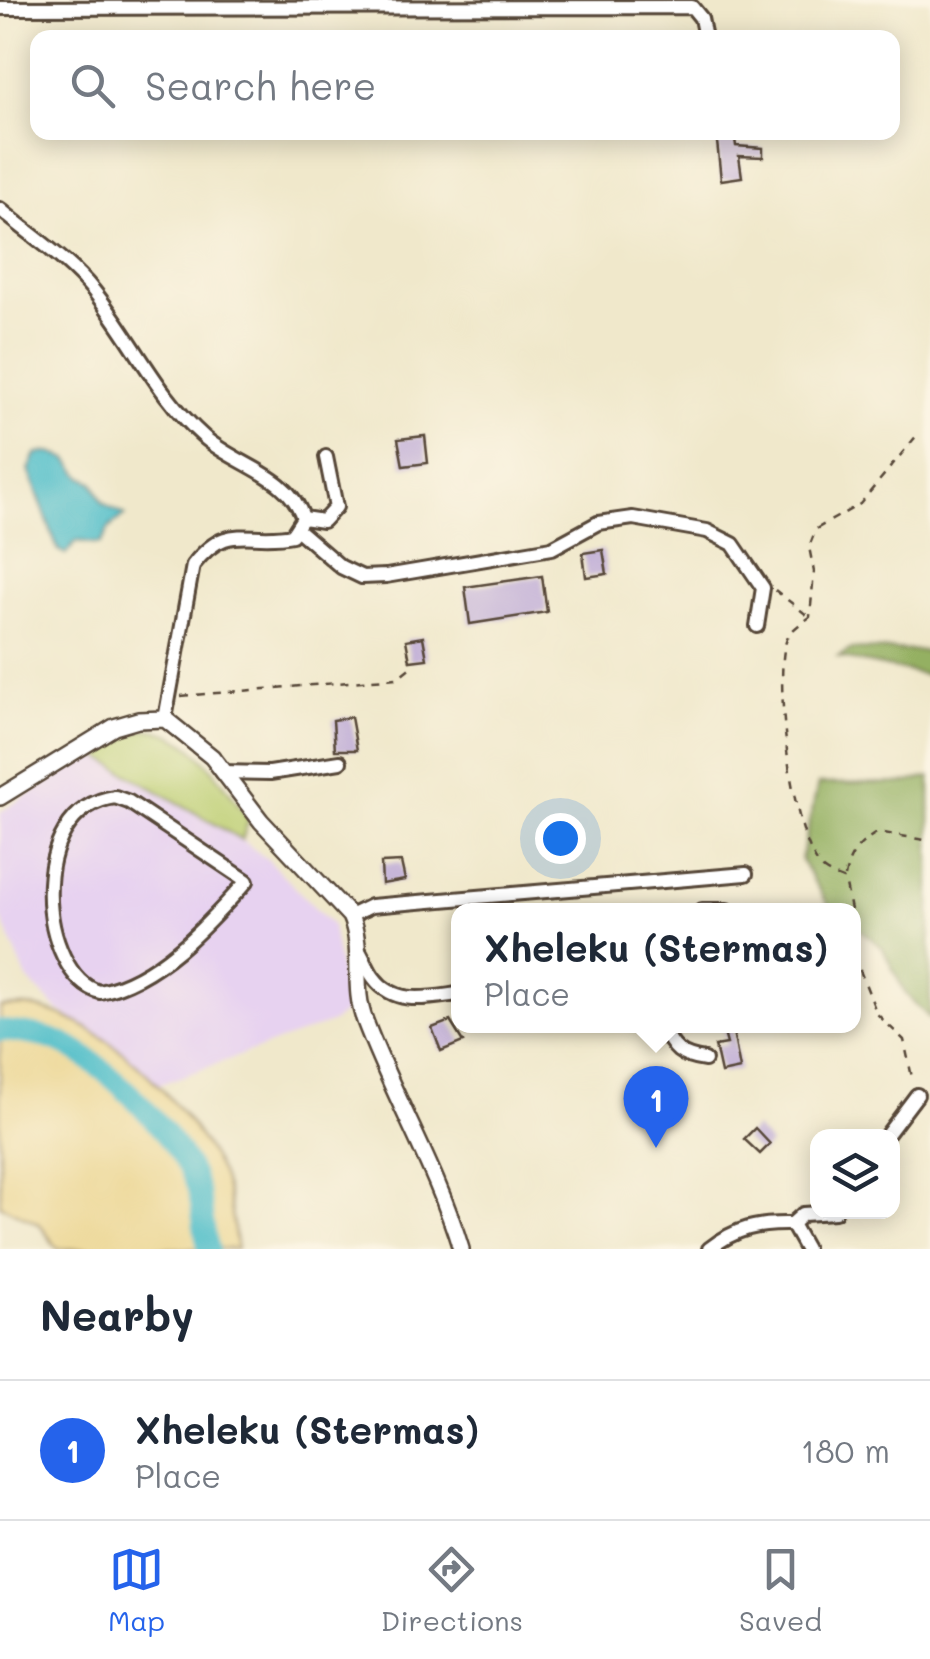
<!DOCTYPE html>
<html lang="en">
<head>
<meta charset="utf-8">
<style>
	:root { --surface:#fff; --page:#f2f2f3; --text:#1f2937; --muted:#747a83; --line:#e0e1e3; --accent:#2563eb }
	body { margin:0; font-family:Mali,sans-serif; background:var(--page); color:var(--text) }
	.controls { position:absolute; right:30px; bottom:30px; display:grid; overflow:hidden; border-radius:20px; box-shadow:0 5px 25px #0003 }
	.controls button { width:90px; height:90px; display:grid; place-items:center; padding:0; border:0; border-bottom:2px solid var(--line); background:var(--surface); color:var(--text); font:50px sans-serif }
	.you { position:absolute; left:560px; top:838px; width:35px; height:35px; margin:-25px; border:8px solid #fff; border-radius:50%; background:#1a73e8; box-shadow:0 0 0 15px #1a73e833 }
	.badge { display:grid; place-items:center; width:65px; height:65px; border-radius:50%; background:var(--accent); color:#fff; font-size:32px; font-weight:700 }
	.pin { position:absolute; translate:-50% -82px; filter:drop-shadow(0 2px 5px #0008) }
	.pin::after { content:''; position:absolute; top:52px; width:35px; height:30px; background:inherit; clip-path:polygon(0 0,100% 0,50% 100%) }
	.popup { position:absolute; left:451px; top:903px; width:410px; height:130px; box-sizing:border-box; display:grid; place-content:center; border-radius:20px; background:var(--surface); filter:drop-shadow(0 2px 8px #0005); font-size:32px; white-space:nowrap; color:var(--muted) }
	.popup b { font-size:38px; color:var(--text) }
	.popup::after { content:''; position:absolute; left:50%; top:100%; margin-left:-20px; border:20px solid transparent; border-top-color:var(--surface) }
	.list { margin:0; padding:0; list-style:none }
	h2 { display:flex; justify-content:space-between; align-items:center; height:130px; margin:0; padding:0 40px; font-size:42px }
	h2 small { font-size:32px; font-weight:400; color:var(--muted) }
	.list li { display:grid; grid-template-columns:65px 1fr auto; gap:30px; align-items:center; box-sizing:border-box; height:140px; padding:0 40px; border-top:2px solid var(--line) }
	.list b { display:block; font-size:38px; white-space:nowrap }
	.list p { margin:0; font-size:32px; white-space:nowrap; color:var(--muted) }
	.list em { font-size:32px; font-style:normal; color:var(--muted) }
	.icon { flex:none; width:55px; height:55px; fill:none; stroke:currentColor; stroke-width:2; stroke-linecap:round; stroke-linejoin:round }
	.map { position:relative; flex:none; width:930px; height:1249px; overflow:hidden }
	.search { position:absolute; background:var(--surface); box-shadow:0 5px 25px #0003; left:30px; right:30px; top:30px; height:110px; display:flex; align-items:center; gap:25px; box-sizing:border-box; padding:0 35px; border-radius:20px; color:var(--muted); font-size:38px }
	.sheet { height:270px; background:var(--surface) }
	nav { display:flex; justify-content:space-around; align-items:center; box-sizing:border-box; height:140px; border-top:2px solid var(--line); background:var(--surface); font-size:28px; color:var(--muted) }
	nav a { display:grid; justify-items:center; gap:5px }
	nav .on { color:var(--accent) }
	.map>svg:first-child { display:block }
	.built { fill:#e7d2f0 }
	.green { fill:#bbcd70; stroke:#7b7c47; stroke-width:2.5 }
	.forest { fill:#94b062; stroke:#686d40; stroke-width:2.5 }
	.sand { fill:#eeda9e; stroke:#94825e; stroke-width:2.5 }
	.water { fill:#50bec9; stroke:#467474; stroke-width:2.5 }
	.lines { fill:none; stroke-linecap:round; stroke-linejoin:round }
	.river { stroke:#50bec9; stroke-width:22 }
	.building { fill:#bdaad6 }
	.minor-casing { stroke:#564638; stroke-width:18 }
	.major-casing { stroke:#564638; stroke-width:20 }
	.path { stroke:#564638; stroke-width:2.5; stroke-dasharray:8 8; stroke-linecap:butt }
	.minor { stroke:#fff; stroke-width:12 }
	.major { stroke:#fff; stroke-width:15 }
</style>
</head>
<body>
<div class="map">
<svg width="930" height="1249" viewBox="0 0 930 1249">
	<rect width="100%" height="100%" fill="#fcf5e5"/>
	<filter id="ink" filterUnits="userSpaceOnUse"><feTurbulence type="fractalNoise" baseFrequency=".01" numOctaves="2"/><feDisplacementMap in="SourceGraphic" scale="20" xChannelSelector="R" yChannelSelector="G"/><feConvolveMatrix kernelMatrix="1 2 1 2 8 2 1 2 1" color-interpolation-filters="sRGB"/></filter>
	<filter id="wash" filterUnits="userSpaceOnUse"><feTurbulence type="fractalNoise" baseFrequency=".0048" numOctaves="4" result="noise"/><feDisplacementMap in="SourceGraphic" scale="40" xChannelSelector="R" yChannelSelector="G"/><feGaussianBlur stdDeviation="2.25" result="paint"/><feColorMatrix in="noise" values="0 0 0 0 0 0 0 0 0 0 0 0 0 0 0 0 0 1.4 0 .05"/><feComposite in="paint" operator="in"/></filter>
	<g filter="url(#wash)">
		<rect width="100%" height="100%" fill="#f0e8cb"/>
		<!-- built -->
		<polygon class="built" points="94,754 242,840 267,859 332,925 346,1011 333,1022 158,1085 104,1037 59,1011 27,979 0,915 0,812"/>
		<!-- green -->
		<path class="green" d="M146,729C195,732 222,783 249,819L242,840L94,754L120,736Z"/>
		<!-- forest -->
		<g class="forest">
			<polygon points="852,649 930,651 930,676 838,657"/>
			<polygon points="930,777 930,1019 905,993 882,947 854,925 854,910 835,910 829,906 801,860 818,784 903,783"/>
		</g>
		<!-- sand -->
		<path class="sand" d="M25,1006C103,1016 180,1098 217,1165C230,1188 232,1224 237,1249H58L39,1224L0,1205V1007Z"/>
		<!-- water -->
		<polygon class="water" points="49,452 68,459 82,477 93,482 103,503 125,515 109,528 101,544 76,541 66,554 58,550 29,470 36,454"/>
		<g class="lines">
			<!-- river -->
			<path class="river" d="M0,1030C17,1033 37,1034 54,1040C100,1056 177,1135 195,1181C204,1202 201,1227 209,1249"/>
		</g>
		<g id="blocks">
			<!-- building -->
			<g class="building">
				<polygon points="716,132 734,132 736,146 763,148 763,157 739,156 742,177 721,180"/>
				<polygon points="425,436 428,463 403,466 398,439"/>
				<polygon points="603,550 607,574 586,577 583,553"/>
				<polygon points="542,576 547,612 470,624 465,587"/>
				<polygon points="423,637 427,659 410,661 406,640"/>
				<polygon points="351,717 357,750 335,750 333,720"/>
				<polygon points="401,862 405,880 382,884 381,863"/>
				<polygon points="450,1021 463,1042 441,1051 432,1028"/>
				<polygon points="722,1026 732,1026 740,1069 721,1073 715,1046 727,1044"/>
				<polygon points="755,1128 770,1144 760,1154 744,1139"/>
			</g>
		</g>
	</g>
	<g filter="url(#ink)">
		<use href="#blocks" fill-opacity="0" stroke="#564638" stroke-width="2.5"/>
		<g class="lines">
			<!-- minor casing -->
			<g class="minor-casing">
				<g id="minor">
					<polyline points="0,8 692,7 701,18 705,38"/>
					<path d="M0,209C30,235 68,259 93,290C132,338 157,396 204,437C235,465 290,475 303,518L292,535C247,544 228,520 193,565L165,719"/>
					<polyline points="303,518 323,521 336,507 326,457"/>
					<polyline points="298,530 341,567 362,577 386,576 552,548 598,523 633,518 707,531 733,544 763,588 757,626"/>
					<polyline points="222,772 270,773 340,762"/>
					<path d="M115,797L129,802L247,881C208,924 159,980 100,992C39,976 22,810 115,797Z"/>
					<polyline points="702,910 727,910"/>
					<polyline points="350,916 371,906 746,874"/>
					<path d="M358,949C364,958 367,969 374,978C395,1006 427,998 458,994"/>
					<path d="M663,1026C672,1049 681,1057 705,1060"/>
					<polyline points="886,1136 917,1095"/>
					<polyline points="792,1224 803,1214 835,1212"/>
					<path d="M709,1249C736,1228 758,1223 792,1224L806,1249"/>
				</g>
			</g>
			<!-- major casing -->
			<g class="major-casing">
				<path id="major" d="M0,797L114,727L138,720L165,719L212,757L261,821L350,916C365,949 351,986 365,1021C394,1098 437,1169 461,1249"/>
			</g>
			<!-- path -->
			<g class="path">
				<polyline points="775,590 808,616"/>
				<polyline points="181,696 397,678 412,666"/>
				<path d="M845,877C849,854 858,844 878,832L930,841"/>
				<path d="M851,910L845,880C839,877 829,874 824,870C792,845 775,686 785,645C788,631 799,625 810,617L814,572L809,547L816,529L860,504L918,434"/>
				<polyline points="854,955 877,1014 904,1040 913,1082"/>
			</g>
			<!-- minor -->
			<use href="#minor" class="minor"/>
			<!-- major -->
			<use href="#major" class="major"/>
		</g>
	</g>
</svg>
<div class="controls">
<button><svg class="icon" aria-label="layers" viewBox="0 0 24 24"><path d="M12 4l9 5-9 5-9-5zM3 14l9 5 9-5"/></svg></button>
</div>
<div class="you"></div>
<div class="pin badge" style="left:656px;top:1148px">1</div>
<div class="popup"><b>Xheleku (Stermas)</b>Place</div>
<div class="search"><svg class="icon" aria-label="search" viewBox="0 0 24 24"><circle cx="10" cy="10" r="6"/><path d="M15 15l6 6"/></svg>Search here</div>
</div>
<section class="sheet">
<h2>Nearby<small></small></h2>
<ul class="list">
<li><span class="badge">1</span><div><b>Xheleku (Stermas)</b><p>Place</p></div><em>180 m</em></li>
</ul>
</section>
<nav>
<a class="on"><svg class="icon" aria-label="map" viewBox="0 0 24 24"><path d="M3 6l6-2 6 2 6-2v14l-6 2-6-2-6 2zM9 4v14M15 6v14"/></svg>Map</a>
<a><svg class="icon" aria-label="directions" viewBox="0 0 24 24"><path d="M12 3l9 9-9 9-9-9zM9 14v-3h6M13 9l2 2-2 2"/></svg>Directions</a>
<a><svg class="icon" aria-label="saved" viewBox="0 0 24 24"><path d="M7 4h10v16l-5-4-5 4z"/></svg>Saved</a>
</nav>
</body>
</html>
